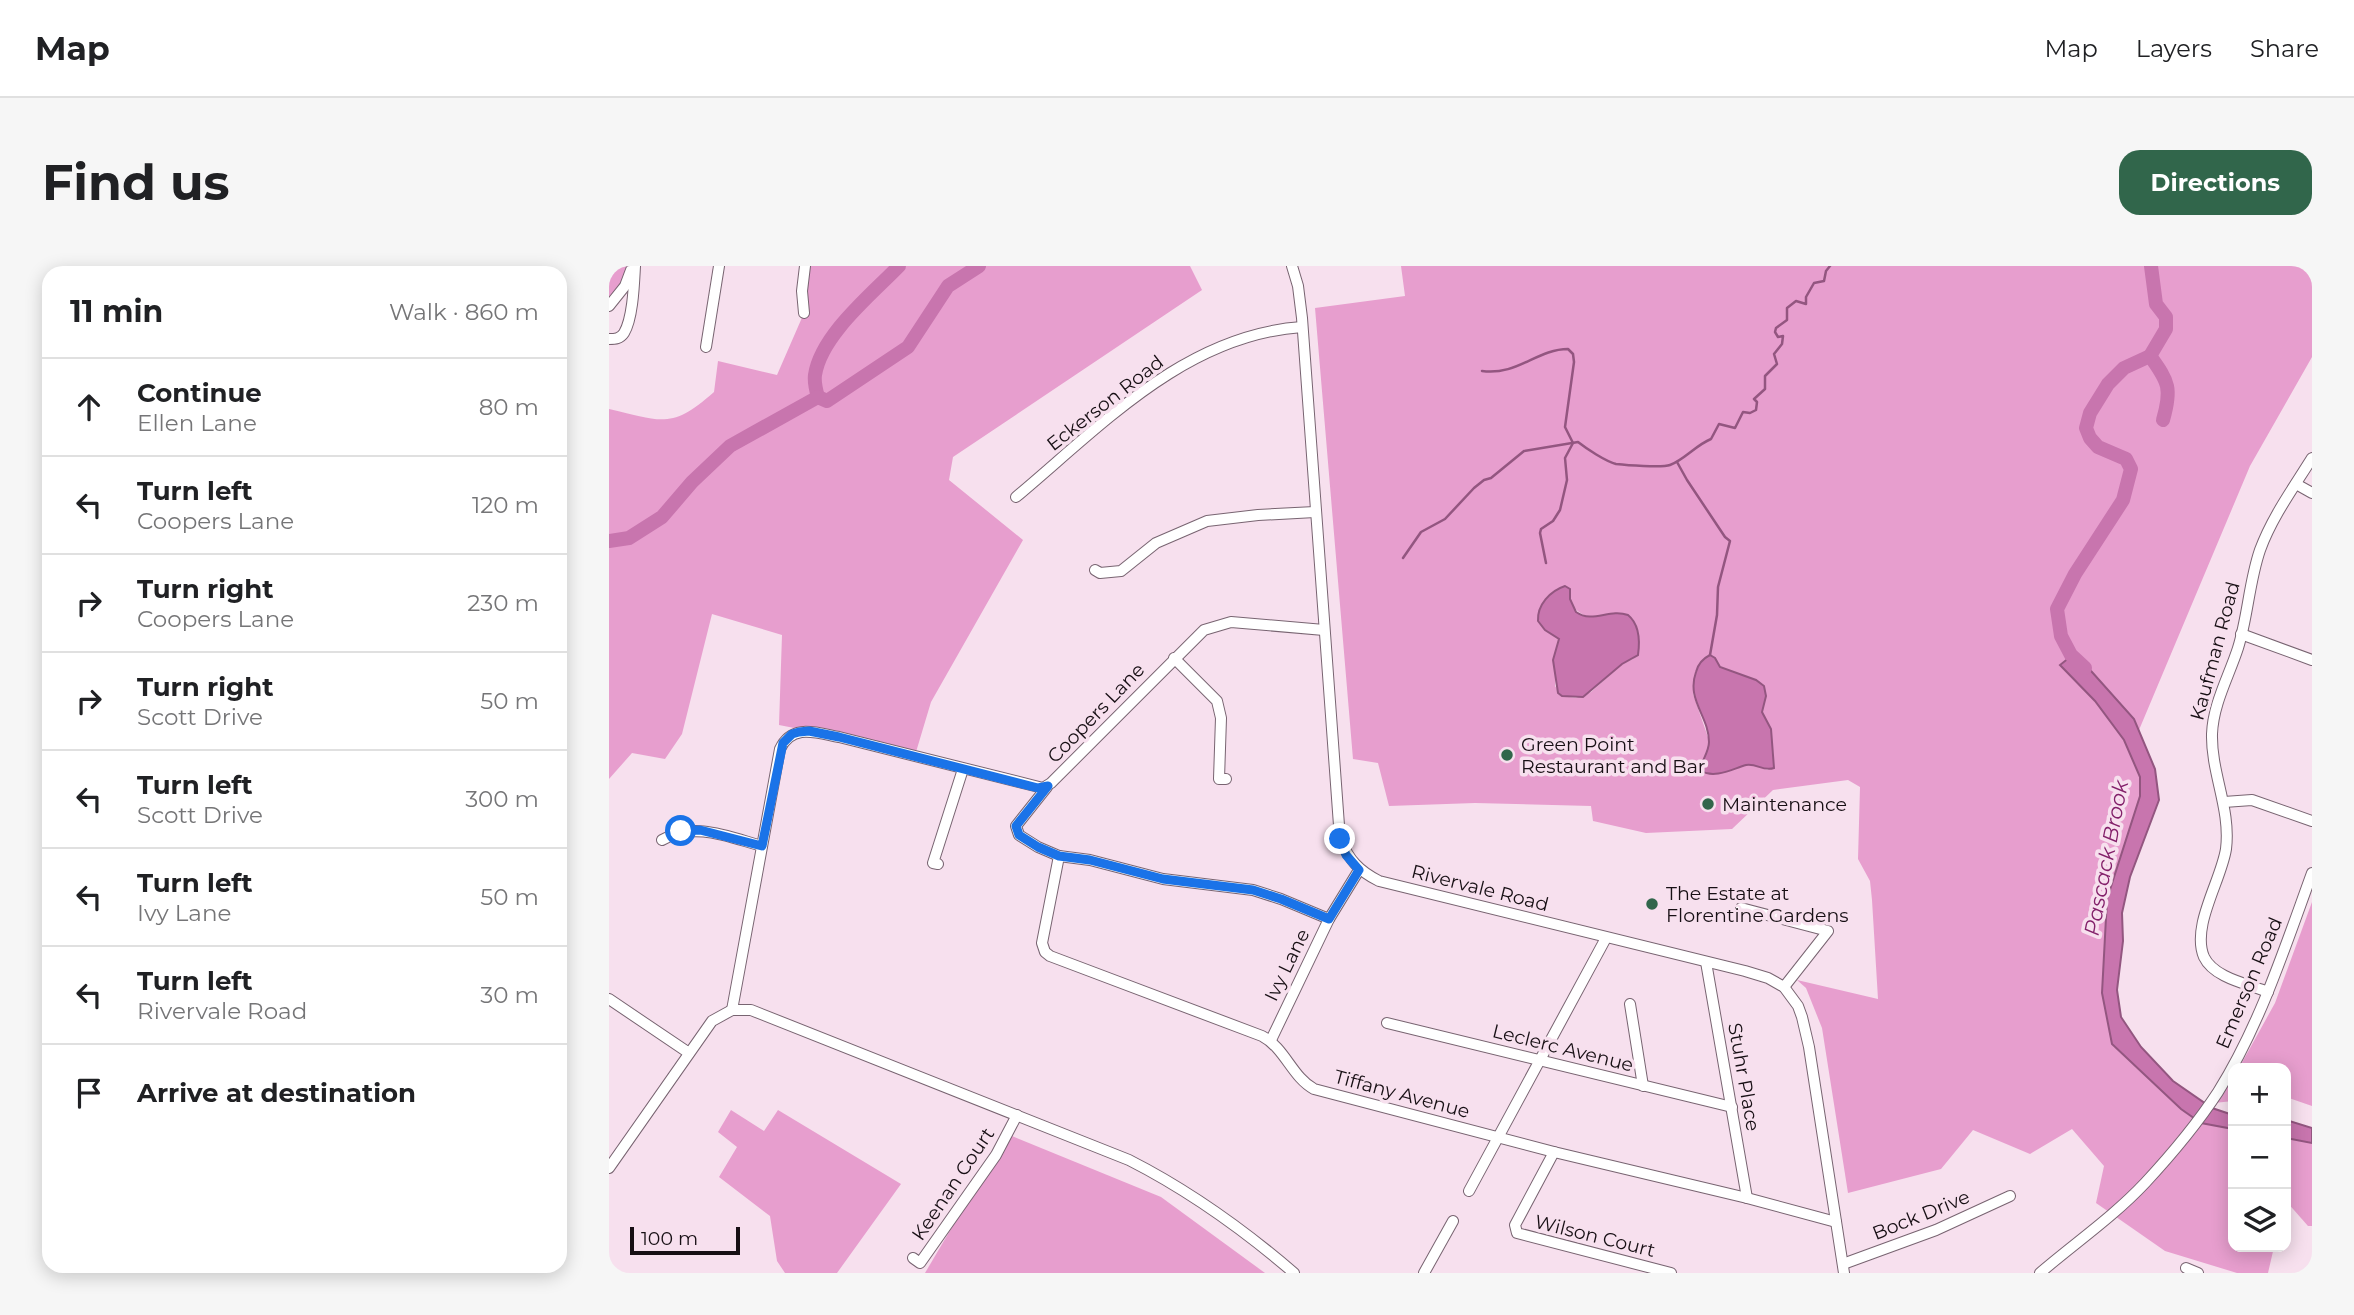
<!DOCTYPE html>
<html lang="en">
<head>
<meta charset="utf-8">
<style>
	:root { --surface:#fff; --page:#f6f6f6; --text:#202124; --muted:#757577; --line:#e0e0e0; --accent:#31664b }
	body { margin:0; font-family:Montserrat,sans-serif; background:var(--page); color:var(--text) }
	.controls { position:absolute; right:21px; bottom:21px; display:grid; overflow:hidden; border-radius:14px; box-shadow:0 4px 18px #0003 }
	.controls button { width:63px; height:63px; display:grid; place-items:center; padding:0; border:0; border-bottom:2px solid var(--line); background:var(--surface); color:var(--text); font:35px sans-serif }
	.scale { position:absolute; left:21px; bottom:18px; width:110px; box-sizing:border-box; padding-left:7px; border:4px solid #170f14; border-top:0; font-size:19px; line-height:24px; white-space:nowrap; color:#170f14; -webkit-text-stroke:5px #f7e0ee; paint-order:stroke }
	.stop { position:absolute; width:21px; height:21px; margin:-16px; border:5px solid #1a73e8; border-radius:50%; background:#fff }
	.stop.end { background:#1a73e8; border-color:#fff; box-shadow:0 2px 7px #0008 }
	.list { margin:0; padding:0; list-style:none }
	h2 { display:flex; justify-content:space-between; align-items:center; height:91px; margin:0; padding:0 28px; font-size:30px }
	h2 small { font-size:23px; font-weight:400; color:var(--muted) }
	.list li { display:grid; grid-template-columns:46px 1fr auto; gap:21px; align-items:center; box-sizing:border-box; height:98px; padding:0 28px; border-top:2px solid var(--line) }
	.list b { display:block; font-size:26px; white-space:nowrap }
	.list p { margin:0; font-size:23px; white-space:nowrap; color:var(--muted) }
	.list em { font-size:23px; font-style:normal; color:var(--muted) }
	.icon { flex:none; width:38px; height:38px; fill:none; stroke:currentColor; stroke-width:2; stroke-linecap:round; stroke-linejoin:round }
	.map { position:relative; flex:none; width:1703px; height:1007px; overflow:hidden; border-radius:21px }
	header { display:flex; align-items:center; gap:42px; box-sizing:border-box; height:98px; padding:0 35px; background:var(--surface); border-bottom:2px solid var(--line) }
	header strong { font-size:33px }
	nav { display:flex; gap:38px; margin-inline-start:auto; font-size:24px }
	.intro { display:flex; align-items:center; justify-content:space-between; box-sizing:border-box; height:168px; padding:0 42px }
	h1 { margin:0; font-size:49px }
	.button { padding:18px 32px; border-radius:21px; background:var(--accent); color:#fff; font-size:24px; font-weight:700 }
	main { display:flex; gap:42px; padding:0 42px }
	aside { flex:1; background:var(--surface); border-radius:21px; box-shadow:0 4px 18px #0003 }
	.map>svg:first-child { display:block }
	.green { fill:#e79ece; fill-rule:evenodd }
	.water { fill:#c875ae; stroke:#935680; stroke-width:2 }
	.lines { fill:none; stroke-linecap:round; stroke-linejoin:round }
	.stream { stroke:#935680; stroke-width:2.5 }
	.river { stroke:#c875ae; stroke-width:14 }
	.minor-casing { stroke:#786471; stroke-width:12 }
	.minor { stroke:#fff; stroke-width:10 }
	.route { stroke:#1a73e8; stroke-width:9 }
	.poi-dot { fill:#31664b; stroke:#f7e0ee; stroke-width:2.5 }
	.labels { text-anchor:middle; dominant-baseline:central; stroke-width:7; stroke-linejoin:round; paint-order:stroke }
	.street-label { font-size:19px; fill:#170f14; stroke:#f7e0ee }
	.poi-label { font-size:19px; fill:#170f14; stroke:#f7e0ee; text-anchor:start }
	.water-label { font-size:21px; font-style:italic; fill:#83206a; stroke:#f7e0ee }
</style>
</head>
<body>
<header>
<strong>Map</strong>
<nav><a>Map</a><a>Layers</a><a>Share</a></nav>
</header>
<div class="intro"><h1>Find us</h1><a class="button">Directions</a></div>
<main>
<aside>
<h2>11 min<small>Walk · 860 m</small></h2>
<ul class="list">
<li><svg class="icon" aria-label="ahead" viewBox="0 0 24 24"><path d="M12 20V5M6 11l6-6 6 6"/></svg><div><b>Continue</b><p>Ellen Lane</p></div><em>80 m</em></li>
<li><svg class="icon" aria-label="left" viewBox="0 0 24 24"><path d="M17 20v-9H6M10 6l-5 5 5 5"/></svg><div><b>Turn left</b><p>Coopers Lane</p></div><em>120 m</em></li>
<li><svg class="icon" aria-label="right" viewBox="0 0 24 24"><path d="M7 20v-9h11M14 6l5 5-5 5"/></svg><div><b>Turn right</b><p>Coopers Lane</p></div><em>230 m</em></li>
<li><svg class="icon" aria-label="right" viewBox="0 0 24 24"><path d="M7 20v-9h11M14 6l5 5-5 5"/></svg><div><b>Turn right</b><p>Scott Drive</p></div><em>50 m</em></li>
<li><svg class="icon" aria-label="left" viewBox="0 0 24 24"><path d="M17 20v-9H6M10 6l-5 5 5 5"/></svg><div><b>Turn left</b><p>Scott Drive</p></div><em>300 m</em></li>
<li><svg class="icon" aria-label="left" viewBox="0 0 24 24"><path d="M17 20v-9H6M10 6l-5 5 5 5"/></svg><div><b>Turn left</b><p>Ivy Lane</p></div><em>50 m</em></li>
<li><svg class="icon" aria-label="left" viewBox="0 0 24 24"><path d="M17 20v-9H6M10 6l-5 5 5 5"/></svg><div><b>Turn left</b><p>Rivervale Road</p></div><em>30 m</em></li>
<li><svg class="icon" aria-label="arrive" viewBox="0 0 24 24"><path d="M6 21V4h12l-3 4 3 4H6"/></svg><div><b>Arrive at destination</b></div></li>
</ul>
</aside>
<div class="map">
<svg width="1703" height="1007" viewBox="0 0 1703 1007">
	<rect width="100%" height="100%" fill="#f7e0ee"/>
	<!-- green -->
	<g class="green">
		<polygon points="0,0 21,0 18,10 0,36"/>
		<path d="M196,0H581L593,24L344,191L340,214L414,274L322,436L307,486L170,459L173,369L103,348L73,468L56,493L23,487L0,513V143C53,155 62,164 105,126L109,95L168,109L195,47Z"/>
		<path d="M792,0H1703V91L1641,200L1530,464L1531,530L1498,633L1493,727L1503,778L1572,843L1592,857L1624,863V981H1665L1659,1007H1628L1556,985L1487,937L1495,900L1463,863L1421,888L1364,864L1332,903L1239,927L1213,762L1197,722L1188,714L1269,733L1263,634L1261,615L1249,593L1251,521L1239,514L1164,524L1123,563L1037,567L984,555L982,540L866,537L780,540L769,497L744,493L706,42L796,30ZM960,326C961,358 1003,354 1027,358L1030,383L1024,393L1013,398L982,426L967,432L953,430L946,420L950,373L939,330ZM1106,392L1111,401L1147,414L1157,430L1153,446L1162,463L1165,495L1159,504L1140,498L1132,501L1091,502L1099,483L1100,474L1084,428Z"/>
		<polygon points="1703,636 1703,840 1677,831 1677,802 1630,802 1666,737"/>
		<polygon points="1624,813 1624,835 1605,837"/>
		<polygon points="122,844 155,865 169,844 292,918 228,1007 176,1007 168,995 161,950 110,911 128,881 109,866"/>
		<polygon points="398,868 552,931 656,1007 316,1007"/>
		<polygon points="1677,872 1703,877 1703,960 1699,960 1677,935"/>
	</g>
	<!-- water -->
	<g class="water">
		<path d="M956,320L961,323V333L967,346C984,358 1000,342 1019,349C1030,358 1031,375 1029,389L1013,398L974,431L953,430L949,427L944,394L950,373L936,364L929,355C928,339 941,325 956,320Z"/>
		<polygon points="1466,387 1525,453 1546,503 1550,534 1521,611 1513,647 1514,675 1508,724 1512,751 1532,781 1564,815 1603,842 1624,849 1624,863 1592,857 1572,843 1503,778 1493,727 1498,633 1531,530 1531,511 1515,474 1486,435 1451,399"/>
		<path d="M1101,389L1106,392L1111,401L1147,414L1155,420L1157,430L1153,446L1162,463L1165,502C1154,506 1148,497 1137,499C1123,503 1106,513 1092,505L1091,502C1094,493 1100,485 1100,476C1100,450 1077,434 1087,406C1089,398 1093,393 1101,389Z"/>
		<polygon points="1677,854 1703,862 1703,877 1677,872"/>
	</g>
	<g class="lines">
		<!-- stream -->
		<g class="stream">
			<path d="M873,105C908,110 928,83 959,83L964,88L965,96L956,161L964,177"/>
			<polyline points="1068,196 1078,214 1116,271 1121,275 1109,321 1108,349 1101,389"/>
			<path d="M794,292L812,266L836,253L865,222L875,214L882,212L915,185L969,176C978,183 996,195 1007,198C1016,199 1053,202 1061,199C1075,194 1087,179 1102,173L1110,158L1126,162L1134,146L1141,147L1147,144L1148,136L1145,133L1156,123V110L1168,98L1165,88L1173,78L1174,70L1169,71L1166,66L1167,62L1178,54V42L1187,35L1197,38V31L1205,17L1215,15L1217,5L1221,0"/>
			<polyline points="937,297 931,267 932,263 944,255 951,244 958,214 956,192 964,177"/>
		</g>
		<!-- river -->
		<g class="river">
			<path d="M1541,90C1560,116 1563,123 1554,154"/>
			<path d="M209,131C207,124 205,116 206,109C212,69 263,28 290,0"/>
			<polyline points="0,275 20,272 53,251 83,216 121,180 209,131 218,135 299,81 339,20 370,0"/>
			<polyline points="1476,402 1462,389 1452,370 1448,343 1466,308 1514,234 1522,203 1517,193 1489,181 1481,172 1477,162 1481,147 1499,118 1515,102 1541,90 1557,63 1557,51 1547,38 1542,0"/>
		</g>
		<!-- minor casing -->
		<g class="minor-casing">
			<g id="minor">
				<path d="M683,0L689,20L693,52L731,573C740,594 750,605 770,615L1136,705L1159,712L1175,721L1189,740L1193,751L1200,781L1235,1007"/>
				<polyline points="0,40 16,20 22,4"/>
				<polyline points="195,47 193,25 196,0"/>
				<path d="M0,73C6,73 11,73 15,67C24,52 25,18 26,0"/>
				<polyline points="97,81 110,0"/>
				<polyline points="1687,218 1703,227"/>
				<path d="M407,231C492,160 576,69 693,61"/>
				<polyline points="486,304 491,307 512,305 547,277 598,255 649,249 706,246"/>
				<polyline points="1632,368 1703,394"/>
				<polyline points="565,392 608,435 612,452 610,513 617,513"/>
				<polyline points="438,521 407,560 410,569 429,581 450,590 481,594 554,613 644,624 672,633 720,653"/>
				<polyline points="1615,536 1643,534 1703,555"/>
				<path d="M53,574C85,555 120,571 153,580"/>
				<path d="M450,590L433,677L436,686L441,690L653,770C676,782 683,811 705,823L945,886L1138,932L1227,956"/>
				<polyline points="329,598 324,597 354,503"/>
				<polyline points="1132,642 1219,665 1175,721"/>
				<polyline points="1097,696 1138,932"/>
				<path d="M1659,726C1639,718 1605,712 1595,691C1582,660 1612,615 1617,583C1622,543 1602,507 1603,468C1604,438 1620,410 1629,382C1639,350 1640,316 1651,284C1663,251 1685,221 1703,192"/>
				<polyline points="0,733 80,787"/>
				<polyline points="1021,738 1034,820"/>
				<path d="M123,744L171,483C183,457 208,467 230,471L434,522L442,517L595,364L622,356L715,364"/>
				<polyline points="778,757 1123,841"/>
				<polyline points="662,774 720,653 750,604"/>
				<polyline points="945,886 906,959 908,967 1062,1007"/>
				<path d="M0,902L103,755L123,744H142L520,894C579,924 635,964 685,1007"/>
				<polyline points="860,925 997,672"/>
				<polyline points="304,992 311,997 387,889 408,849"/>
				<polyline points="1234,998 1327,964 1401,930"/>
				<polyline points="1577,1002 1589,1007"/>
				<polyline points="815,1007 844,955"/>
				<path d="M1431,1007C1466,977 1504,951 1536,917C1562,889 1588,858 1609,826C1651,759 1676,681 1703,607"/>
			</g>
		</g>
		<!-- minor -->
		<use href="#minor" class="minor"/>
	</g>
	<g class="lines">
		<!-- route -->
		<polyline class="route" points="72,565 91,564 153,580 174,477 183,468 190,466 200,465 230,471 429,522 439,520 407,560 410,569 429,581 450,590 481,594 554,613 644,624 672,633 720,653 750,604 737,589 731,573"/>
	</g>
	<!-- markers -->
	<g class="poi-dot">
		<circle cx="898" cy="489" r="7"/>
		<circle cx="1099" cy="538" r="7"/>
		<circle cx="1043" cy="638" r="7"/>
	</g>
	<g class="labels">
		<!-- street labels -->
		<g class="street-label">
			<text transform="translate(496 137) rotate(-38)">Eckerson Road</text>
			<text transform="translate(1606 385) rotate(-75)">Kaufman Road</text>
			<text transform="translate(487 447) rotate(-46)">Coopers Lane</text>
			<text transform="translate(871 622) rotate(14)">Rivervale Road</text>
			<text transform="translate(678 699) rotate(-64)">Ivy Lane</text>
			<text transform="translate(1640 717) rotate(-67)">Emerson Road</text>
			<text transform="translate(954 782) rotate(14)">Leclerc Avenue</text>
			<text transform="translate(1135 811) rotate(80)">Stuhr Place</text>
			<text transform="translate(793 828) rotate(15)">Tiffany Avenue</text>
			<text transform="translate(344 918) rotate(-56)">Keenan Court</text>
			<text transform="translate(1312 949) rotate(-22)">Bock Drive</text>
			<text transform="translate(986 970) rotate(14)">Wilson Court</text>
		</g>
		<!-- poi labels -->
		<g class="poi-label">
			<text x="912" y="478">Green Point<tspan x="912" dy="22">Restaurant and Bar</tspan></text>
			<text x="1113" y="538">Maintenance</text>
			<text x="1057" y="627">The Estate at<tspan x="1057" dy="22">Florentine Gardens</tspan></text>
		</g>
		<!-- water labels -->
		<g class="water-label">
			<text transform="translate(1497 592) rotate(-79)">Pascack Brook</text>
		</g>
	</g>
</svg>
<div class="controls">
<button>+</button>
<button>−</button>
<button><svg class="icon" aria-label="layers" viewBox="0 0 24 24"><path d="M12 4l9 5-9 5-9-5zM3 14l9 5 9-5"/></svg></button>
</div>
<div class="scale">100 m</div>
<div class="stop" style="left:72px;top:565px"></div>
<div class="stop end" style="left:731px;top:573px"></div>
</div>
</main>
</body>
</html>
